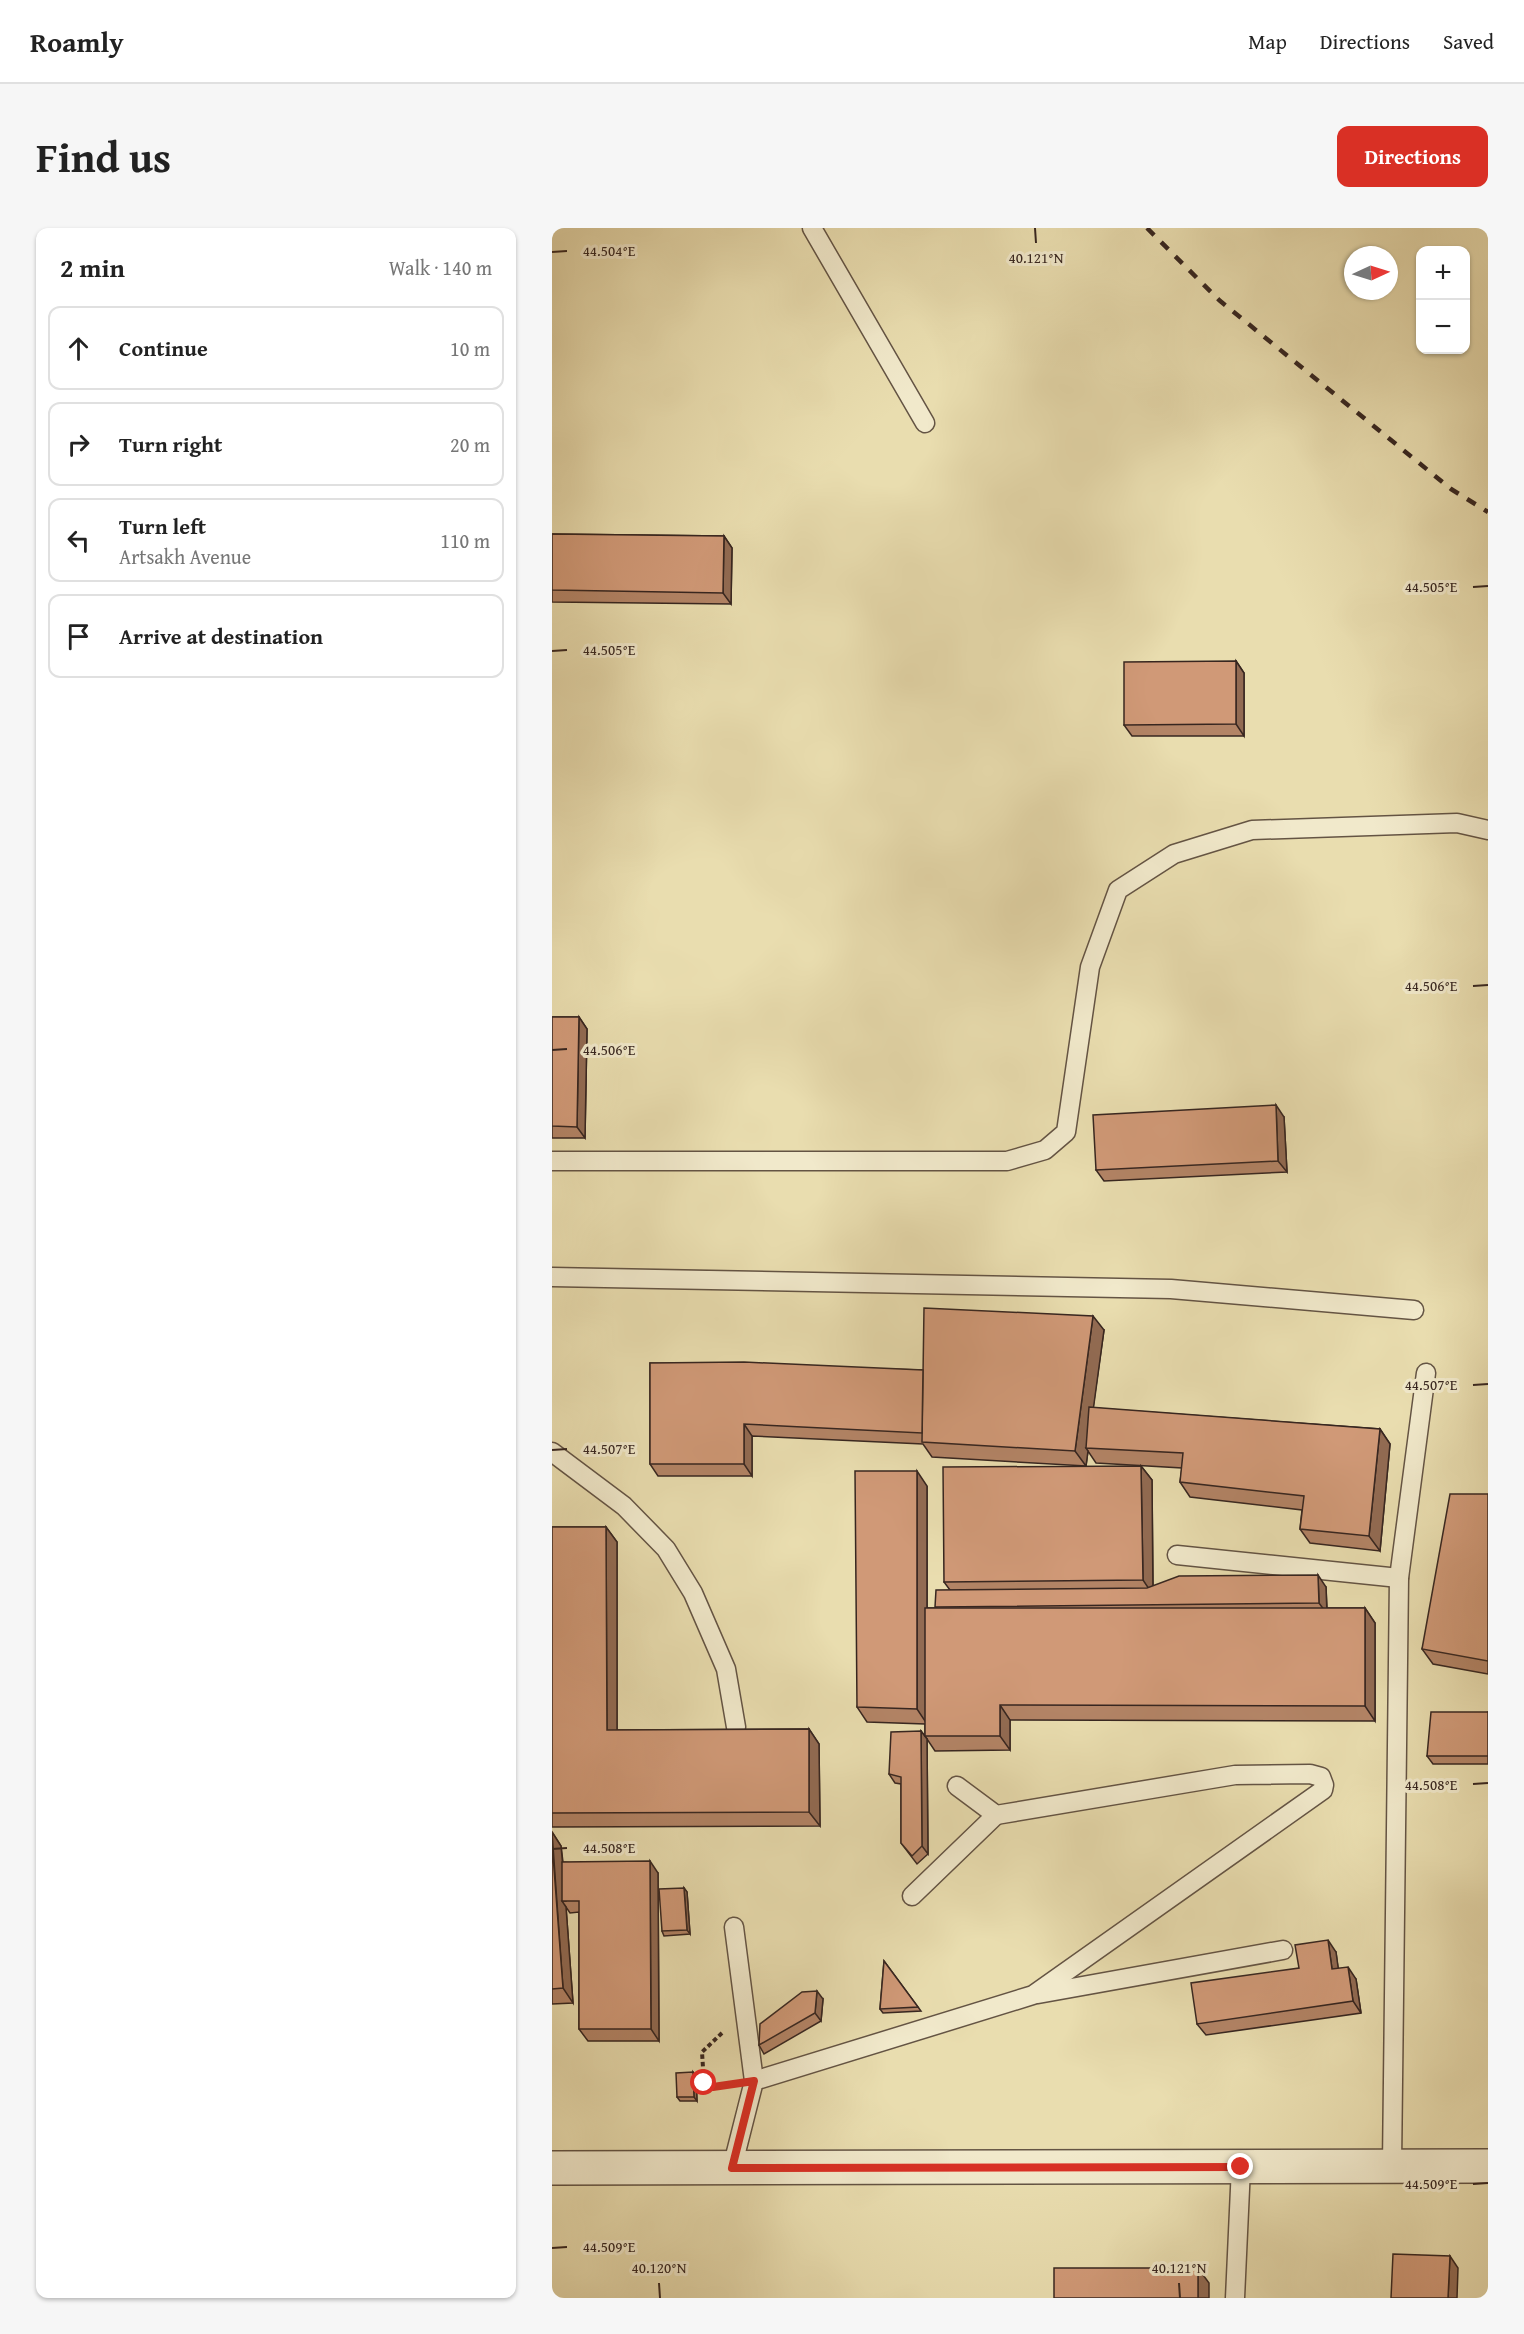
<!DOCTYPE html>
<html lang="en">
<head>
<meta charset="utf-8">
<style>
	:root { --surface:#fff; --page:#f6f6f6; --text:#222; --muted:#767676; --line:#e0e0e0; --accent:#d93025 }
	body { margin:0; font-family:"Gentium Book Plus",serif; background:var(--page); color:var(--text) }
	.controls { position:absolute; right:18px; top:18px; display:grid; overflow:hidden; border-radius:12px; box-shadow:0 2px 4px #0004 }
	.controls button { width:54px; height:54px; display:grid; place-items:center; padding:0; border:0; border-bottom:2px solid var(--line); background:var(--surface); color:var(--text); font:30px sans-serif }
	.compass { position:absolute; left:792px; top:18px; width:54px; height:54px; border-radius:50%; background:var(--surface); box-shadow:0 2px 4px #0004; rotate:86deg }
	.stop { position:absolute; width:18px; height:18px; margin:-14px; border:4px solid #d93025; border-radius:50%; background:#fff }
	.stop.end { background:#d93025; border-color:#fff; box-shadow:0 2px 6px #0008 }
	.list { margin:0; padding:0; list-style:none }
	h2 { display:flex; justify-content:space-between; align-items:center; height:78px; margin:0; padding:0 24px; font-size:26px }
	h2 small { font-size:20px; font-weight:400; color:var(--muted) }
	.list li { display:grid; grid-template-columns:39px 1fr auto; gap:18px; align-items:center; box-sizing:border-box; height:84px; margin:0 12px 12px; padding:0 12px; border:2px solid var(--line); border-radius:12px }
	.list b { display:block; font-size:22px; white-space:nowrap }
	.list p { margin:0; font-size:20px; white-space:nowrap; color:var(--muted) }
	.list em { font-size:20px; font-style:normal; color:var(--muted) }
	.icon { flex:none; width:33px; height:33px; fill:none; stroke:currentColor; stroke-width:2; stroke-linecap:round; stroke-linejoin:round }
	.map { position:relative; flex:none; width:936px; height:2070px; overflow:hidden; border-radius:12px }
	header { display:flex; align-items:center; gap:36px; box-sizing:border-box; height:84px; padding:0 30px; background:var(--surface); border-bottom:2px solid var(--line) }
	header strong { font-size:28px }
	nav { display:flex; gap:33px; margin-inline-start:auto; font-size:21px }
	.intro { display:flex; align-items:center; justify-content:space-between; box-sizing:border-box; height:144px; padding:0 36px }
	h1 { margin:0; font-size:42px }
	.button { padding:15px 27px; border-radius:12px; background:var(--accent); color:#fff; font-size:21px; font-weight:700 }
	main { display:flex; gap:36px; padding:0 36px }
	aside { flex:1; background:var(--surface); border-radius:12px; box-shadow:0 2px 4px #0004 }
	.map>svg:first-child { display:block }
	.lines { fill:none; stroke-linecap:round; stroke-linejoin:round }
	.service-casing { stroke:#645444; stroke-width:21 }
	.tertiary-casing { stroke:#645444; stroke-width:36 }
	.path { stroke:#372620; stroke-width:4; stroke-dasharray:4.5 3; stroke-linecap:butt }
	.service { stroke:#f1e9cb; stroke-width:18 }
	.tertiary { stroke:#f1e9cb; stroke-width:33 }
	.rail { stroke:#372620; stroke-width:4.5; stroke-dasharray:10 10; stroke-linecap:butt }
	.wall { fill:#b38466; stroke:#372620; stroke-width:1.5 }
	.shaded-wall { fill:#926b53; stroke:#372620; stroke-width:1.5 }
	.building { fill:#d09977; stroke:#372620; stroke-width:1.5 }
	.route { stroke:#d93025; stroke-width:8 }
	.ticks { fill:none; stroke:#372620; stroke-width:2 }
	.ticks-label { font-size:15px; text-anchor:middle; fill:#372620; stroke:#f1e9cb; stroke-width:6; stroke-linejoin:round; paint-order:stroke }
</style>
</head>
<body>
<header>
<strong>Roamly</strong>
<nav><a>Map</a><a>Directions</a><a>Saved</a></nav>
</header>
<div class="intro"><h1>Find us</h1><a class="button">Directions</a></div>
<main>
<aside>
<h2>2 min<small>Walk · 140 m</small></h2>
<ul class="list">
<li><svg class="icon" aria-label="ahead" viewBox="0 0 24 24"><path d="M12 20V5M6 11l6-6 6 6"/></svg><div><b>Continue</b></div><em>10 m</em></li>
<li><svg class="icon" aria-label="right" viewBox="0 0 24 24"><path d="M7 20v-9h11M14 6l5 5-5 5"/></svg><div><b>Turn right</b></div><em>20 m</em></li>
<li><svg class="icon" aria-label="left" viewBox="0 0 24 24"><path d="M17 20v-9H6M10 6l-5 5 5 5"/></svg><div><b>Turn left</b><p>Artsakh Avenue</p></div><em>110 m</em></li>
<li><svg class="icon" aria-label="arrive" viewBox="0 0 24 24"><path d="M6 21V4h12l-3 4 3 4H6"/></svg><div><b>Arrive at destination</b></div></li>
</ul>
</aside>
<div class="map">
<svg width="936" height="2070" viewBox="0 0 936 2070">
	<rect width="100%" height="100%" fill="#e9ddaf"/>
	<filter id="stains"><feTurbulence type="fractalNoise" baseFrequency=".00333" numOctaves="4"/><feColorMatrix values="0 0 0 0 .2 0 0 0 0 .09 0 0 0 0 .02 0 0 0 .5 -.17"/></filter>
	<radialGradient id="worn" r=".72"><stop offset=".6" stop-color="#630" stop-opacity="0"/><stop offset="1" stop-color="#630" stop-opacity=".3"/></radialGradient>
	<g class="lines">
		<!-- service casing -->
		<g class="service-casing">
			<g id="service">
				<polyline points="260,0 373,195"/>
				<polyline points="0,933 455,933 493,922 514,904 538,739 566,662 622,626 700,602 905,595 936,602"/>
				<polyline points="0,1049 619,1061 862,1082"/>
				<polyline points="0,1224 72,1278 114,1321 141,1365 174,1441 184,1499"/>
				<polyline points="625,1327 847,1350"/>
				<polyline points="360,1668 444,1587"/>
				<polyline points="182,1699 202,1853"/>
				<polyline points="486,1766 731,1722"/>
				<polyline points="840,1937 847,1350 874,1145"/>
				<polyline points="180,1940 202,1853 481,1767 771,1562 772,1557 769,1549 758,1546 683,1547 444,1587 405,1558"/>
				<polyline points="683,2070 689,1939"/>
			</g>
		</g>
		<!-- tertiary casing -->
		<g class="tertiary-casing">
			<polyline id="tertiary" points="0,1940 936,1938"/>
		</g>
		<!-- path -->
		<polyline class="path" points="170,1805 150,1824 152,1855 161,1859 175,1857"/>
		<!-- service -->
		<use href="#service" class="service"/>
		<!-- tertiary -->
		<use href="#tertiary" class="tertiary"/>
		<!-- rail -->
		<polyline class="rail" points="595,0 667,72 899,261 936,284"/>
	</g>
	<!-- wall -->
	<g class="wall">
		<polygon points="0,306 172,308 180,320 179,376 0,374"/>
		<polygon points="684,433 692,445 692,508 580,508 572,497"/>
		<polygon points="0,789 27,789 35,801 33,910 0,910"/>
		<polygon points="732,889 735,944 552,953 544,942"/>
		<polygon points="552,1102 541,1180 828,1201 838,1216 828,1323 758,1315 748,1301 750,1282 638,1269 628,1254 630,1240 544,1235 536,1223 534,1238 380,1229 371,1216 200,1208 200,1248 106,1248 98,1236 98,1135 371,1142"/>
		<polygon points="589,1238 600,1252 601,1358 774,1359 775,1380 813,1380 823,1395 823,1493 458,1492 458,1522 383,1523 373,1508 373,1496 315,1494 305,1479 375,1258 375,1380 384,1380 398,1362 392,1354"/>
		<polygon points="936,1266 936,1446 881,1436 870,1421"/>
		<polygon points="0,1299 54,1299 65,1314 65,1502 257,1501 267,1516 268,1598 0,1599"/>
		<polygon points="936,1484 936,1536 881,1536 875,1528"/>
		<polygon points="369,1503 375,1511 376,1626 365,1636 349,1615 349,1556 343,1555 337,1546"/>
		<polygon points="0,1604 9,1618 11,1634 106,1645 107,1813 36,1813 27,1801 27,1684 18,1685 14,1679 21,1775 0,1776"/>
		<polygon points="132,1660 135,1664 138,1706 112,1708 110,1703"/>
		<polygon points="784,1724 786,1740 804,1751 809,1785 654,1807 645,1796 747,1740"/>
		<polygon points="332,1733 369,1783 331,1785 328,1781"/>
		<polygon points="271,1771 269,1793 212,1826 207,1817"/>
		<polygon points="144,1848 145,1873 128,1873 125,1869"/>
	</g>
	<!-- shaded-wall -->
	<g class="shaded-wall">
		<polygon points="172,308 180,320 179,376 171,365"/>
		<polygon points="684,433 692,445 692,508 684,496"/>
		<polygon points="27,789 35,801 33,910 25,899"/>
		<polygon points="724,877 732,889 735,944 726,933"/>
		<polygon points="541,1088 552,1102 536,1220 534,1220 536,1223 534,1238 523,1223"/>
		<polygon points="192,1196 200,1208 200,1248 192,1236"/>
		<polygon points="828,1201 838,1216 828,1323 817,1308"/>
		<polygon points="589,1238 600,1252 601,1367 591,1352"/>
		<polygon points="365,1243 375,1258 375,1496 365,1481"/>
		<polygon points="54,1299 65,1314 65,1517 55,1502"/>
		<polygon points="766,1347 774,1359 775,1386 767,1375"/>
		<polygon points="813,1380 823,1395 823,1493 813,1478"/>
		<polygon points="448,1477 458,1492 458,1522 448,1508"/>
		<polygon points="257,1501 267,1516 268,1598 257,1584"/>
		<polygon points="369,1503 375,1511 376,1626 370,1618"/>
		<polygon points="0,1604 9,1618 14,1673 10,1673 14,1679 21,1775 11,1760"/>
		<polygon points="98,1633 106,1645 107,1813 99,1801"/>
		<polygon points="132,1660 135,1664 138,1706 135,1702"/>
		<polygon points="776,1712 784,1724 788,1753 780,1741"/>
		<polygon points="796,1739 804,1751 809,1785 801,1773"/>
		<polygon points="265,1763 271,1771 269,1793 263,1785"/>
		<polygon points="141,1844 144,1848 145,1873 142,1869"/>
		<polygon points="898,2028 906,2040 905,2070 896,2070"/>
		<polygon points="646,2040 657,2055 657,2070 646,2070"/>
	</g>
	<!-- building -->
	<g class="building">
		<polygon points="0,306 172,308 171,365 0,362"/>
		<polygon points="684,433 684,496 572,497 572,434"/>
		<polygon points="0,789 27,789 25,899 0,898"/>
		<polygon points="724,877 726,933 544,942 541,887"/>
		<polygon points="372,1080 541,1088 523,1223 370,1214"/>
		<polygon points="192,1134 371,1142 370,1205 192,1196 192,1236 98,1236 98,1135"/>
		<polygon points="537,1179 828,1201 817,1308 748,1301 752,1268 628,1254 631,1225 534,1220"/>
		<polygon points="589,1238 591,1352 392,1354 391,1239"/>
		<polygon points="303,1243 365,1243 365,1481 305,1479"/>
		<polygon points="898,1266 936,1266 936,1433 870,1421"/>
		<polygon points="0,1299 54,1299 55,1502 257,1501 257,1584 0,1585"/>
		<polygon points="766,1347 767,1375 383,1379 384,1362 595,1360 627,1348"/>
		<polygon points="373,1380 813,1380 813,1478 448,1477 448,1508 373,1508"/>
		<polygon points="879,1484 936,1484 936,1528 875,1528"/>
		<polygon points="369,1503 370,1618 360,1628 349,1615 349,1549 337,1546 339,1504"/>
		<polygon points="0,1614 11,1760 0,1761"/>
		<polygon points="98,1633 99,1801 27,1801 27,1673 10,1673 10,1634"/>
		<polygon points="132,1660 135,1702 110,1703 107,1661"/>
		<polygon points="776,1712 780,1741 796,1739 801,1773 645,1796 639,1755 747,1740 743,1717"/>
		<polygon points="332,1733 366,1779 328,1781"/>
		<polygon points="265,1763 263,1785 207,1817 208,1796 250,1764"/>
		<polygon points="141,1844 142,1869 125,1869 124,1845"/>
		<polygon points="841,2026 898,2028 896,2070 839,2070"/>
		<rect x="502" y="2040" width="144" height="30"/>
	</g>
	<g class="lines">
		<!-- route -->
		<polyline class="route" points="152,1855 161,1859 202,1853 180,1940 689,1939"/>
	</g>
	<!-- ticks -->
	<path class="ticks" d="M483,0L484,15M0,24L15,23M921,359L936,358M0,423L15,422M921,758L936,757M0,822L15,821M921,1157L936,1156M0,1222L15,1221M921,1556L936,1555M0,1621L15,1620M921,1956L936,1955M0,2020L15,2019M107,2055L108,2070M627,2055L628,2070"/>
	<g class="ticks-label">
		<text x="57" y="28">44.504°E</text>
		<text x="484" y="35">40.121°N</text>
		<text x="879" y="364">44.505°E</text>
		<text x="57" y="427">44.505°E</text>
		<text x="879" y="763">44.506°E</text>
		<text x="57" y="827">44.506°E</text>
		<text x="879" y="1162">44.507°E</text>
		<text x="57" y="1226">44.507°E</text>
		<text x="879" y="1562">44.508°E</text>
		<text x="57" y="1625">44.508°E</text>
		<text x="879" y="1961">44.509°E</text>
		<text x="57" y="2024">44.509°E</text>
		<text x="107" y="2045">40.120°N</text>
		<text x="627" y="2045">40.121°N</text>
	</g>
	<rect width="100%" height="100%" filter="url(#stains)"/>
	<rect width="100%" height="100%" fill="url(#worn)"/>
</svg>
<div class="controls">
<button>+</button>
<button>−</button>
</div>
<svg class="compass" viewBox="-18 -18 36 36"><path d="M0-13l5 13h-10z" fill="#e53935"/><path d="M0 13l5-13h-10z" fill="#767676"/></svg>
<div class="stop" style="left:152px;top:1855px"></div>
<div class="stop end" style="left:689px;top:1939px"></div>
</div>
</main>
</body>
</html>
